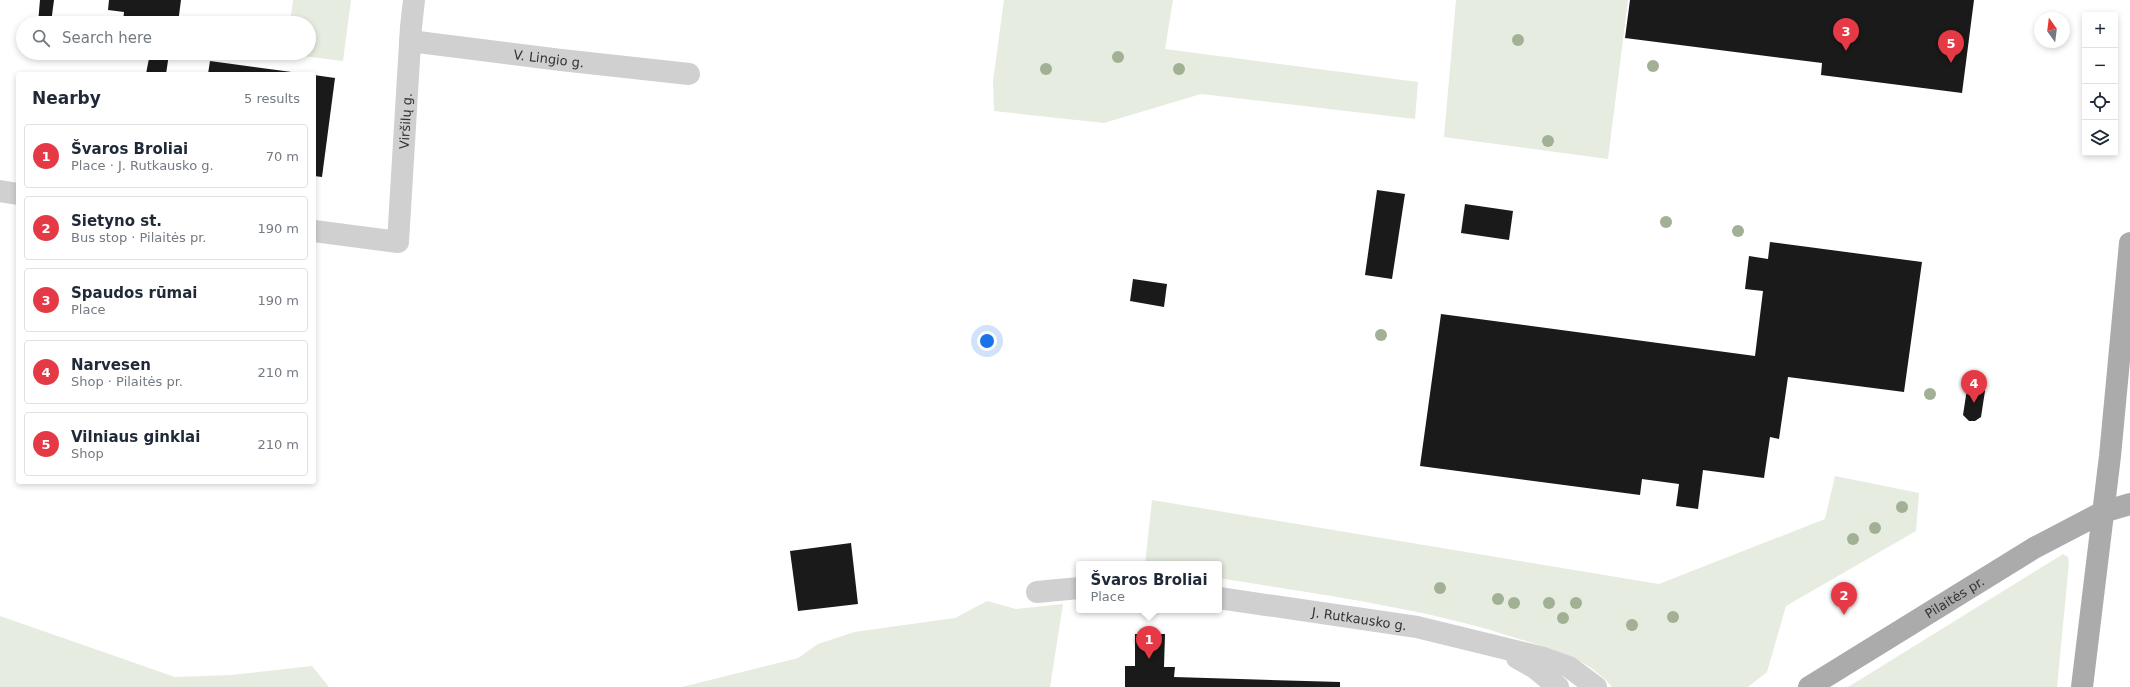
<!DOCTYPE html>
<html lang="en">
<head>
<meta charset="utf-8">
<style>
	:root { --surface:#fff; --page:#f2f2f3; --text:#1f2937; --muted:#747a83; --line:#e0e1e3; --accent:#e63946 }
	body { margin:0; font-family:"DejaVu Sans",sans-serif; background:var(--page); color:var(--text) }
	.controls { position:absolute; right:12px; top:12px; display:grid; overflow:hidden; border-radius:4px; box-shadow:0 2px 6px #0003 }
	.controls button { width:36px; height:36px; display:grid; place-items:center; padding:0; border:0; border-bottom:1px solid var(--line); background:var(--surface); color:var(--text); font:20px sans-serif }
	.compass { position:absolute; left:2034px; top:12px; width:36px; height:36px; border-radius:50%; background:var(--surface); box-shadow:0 2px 6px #0003; rotate:346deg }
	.you { position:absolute; left:987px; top:341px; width:14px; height:14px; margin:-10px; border:3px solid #fff; border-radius:50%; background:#1a73e8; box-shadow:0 0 0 6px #1a73e833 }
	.badge { display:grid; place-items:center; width:26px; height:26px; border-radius:50%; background:var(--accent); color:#fff; font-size:13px; font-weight:700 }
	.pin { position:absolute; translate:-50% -33px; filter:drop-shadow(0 1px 2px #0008) }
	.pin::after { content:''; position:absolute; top:21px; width:14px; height:12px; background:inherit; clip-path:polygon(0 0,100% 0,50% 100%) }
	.popup { position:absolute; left:1076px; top:561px; width:146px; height:52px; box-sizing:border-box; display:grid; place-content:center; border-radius:4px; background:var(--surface); filter:drop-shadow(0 1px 3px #0005); font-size:13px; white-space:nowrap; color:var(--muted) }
	.popup b { font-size:15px; color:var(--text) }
	.popup::after { content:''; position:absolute; left:50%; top:100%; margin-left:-8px; border:8px solid transparent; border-top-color:var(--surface) }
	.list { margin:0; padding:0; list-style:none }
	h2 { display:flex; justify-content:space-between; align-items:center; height:52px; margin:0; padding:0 16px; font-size:17px }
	h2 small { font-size:13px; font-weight:400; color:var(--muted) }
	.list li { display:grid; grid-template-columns:26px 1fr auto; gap:12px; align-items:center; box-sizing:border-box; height:64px; margin:0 8px 8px; padding:0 8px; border:1px solid var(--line); border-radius:4px }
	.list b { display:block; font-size:15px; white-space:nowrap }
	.list p { margin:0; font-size:13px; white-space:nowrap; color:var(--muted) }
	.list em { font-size:13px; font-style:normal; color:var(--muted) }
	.icon { flex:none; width:22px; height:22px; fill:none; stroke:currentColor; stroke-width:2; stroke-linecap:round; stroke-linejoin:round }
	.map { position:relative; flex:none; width:2130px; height:687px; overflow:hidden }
	.search { position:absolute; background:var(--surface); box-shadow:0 2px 6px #0003; left:16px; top:16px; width:300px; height:44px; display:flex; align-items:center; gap:10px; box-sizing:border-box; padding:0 14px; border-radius:22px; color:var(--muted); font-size:15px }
	.panel { position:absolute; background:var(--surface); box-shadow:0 2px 6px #0003; left:16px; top:72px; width:300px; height:412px; border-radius:4px }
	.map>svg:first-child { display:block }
	.green { fill:#e6ecdf }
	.building { fill:#1a1a1a }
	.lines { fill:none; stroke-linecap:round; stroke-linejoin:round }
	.street { stroke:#d0d0d0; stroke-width:22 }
	.primary { stroke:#ababab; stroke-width:22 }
	.tree { fill:#a2b095 }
	.labels { text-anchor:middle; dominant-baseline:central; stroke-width:4; stroke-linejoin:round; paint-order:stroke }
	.street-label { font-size:13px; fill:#333; stroke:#fff }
</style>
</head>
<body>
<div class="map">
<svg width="2130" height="687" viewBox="0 0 2130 687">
	<rect width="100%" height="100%" fill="#fff"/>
	<!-- green -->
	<g class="green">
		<polygon points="293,0 351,0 343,61 286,54 309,53 309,23 290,23"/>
		<polygon points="1004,0 1173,0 1165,49 1418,82 1415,119 1201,94 1104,123 994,111 993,81"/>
		<polygon points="1456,0 1628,0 1608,159 1444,137"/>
		<path d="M1835,476L1919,493L1916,531L1786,606L1767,672L1748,687H1612C1589,659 1553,649 1519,639C1422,607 1320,595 1219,578V564H1145L1152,500L1659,584L1825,519Z"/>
		<polygon points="2063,554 2068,557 2069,563 2057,687 1848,687"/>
		<polygon points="987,601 1016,609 1063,604 1050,687 682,687 798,658 818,644 854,632 955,618"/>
		<polygon points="0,616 175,677 232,675 312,666 329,687 0,687"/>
	</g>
	<!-- building -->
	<g class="building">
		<polygon points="40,0 54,0 51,23 38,23"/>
		<polygon points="109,0 181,0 178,23 123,23 124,12 108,10"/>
		<polygon points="1630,0 1974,0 1962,93 1821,75 1822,63 1625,38"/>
		<polygon points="101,53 123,53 122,60 101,57"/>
		<polygon points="150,53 169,54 166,74 146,74"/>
		<polygon points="210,61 299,73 299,74 208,74"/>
		<polygon points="314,75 335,78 322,177 314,176"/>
		<polygon points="1377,190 1405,194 1392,279 1365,275"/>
		<polygon points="1465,204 1513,211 1509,240 1461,233"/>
		<polygon points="1770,242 1922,262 1904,392 1788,377 1779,439 1770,437 1764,478 1703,470 1698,509 1676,506 1679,484 1642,479 1640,495 1420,466 1441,314 1755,356 1763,291 1745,289 1749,256 1768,259"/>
		<polygon points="1133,279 1167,284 1164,307 1130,301"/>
		<polygon points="1974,385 1980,385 1985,391 1981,417 1975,421 1969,421 1963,415 1967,389"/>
		<polygon points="851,543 858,604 798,611 790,551"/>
		<polygon points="1135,634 1165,634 1164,667 1175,667 1174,677 1340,682 1340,687 1125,687 1125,666 1135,666"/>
	</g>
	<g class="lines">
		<!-- street -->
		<g class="street">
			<path id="s1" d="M410,41L561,60L689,74"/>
			<polyline points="0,191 18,194"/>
			<path id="s2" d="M314,231L398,242L411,27L414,0"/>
			<polyline points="1037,592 1079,588"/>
			<path id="s3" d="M1219,598L1417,627L1544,658L1569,667L1596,687"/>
			<polyline points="1517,658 1535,668 1558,687"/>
		</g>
		<!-- primary -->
		<g class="primary">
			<path id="s4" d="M1809,687L2034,548L2103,512L2130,504"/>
			<polyline points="2082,687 2110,456 2130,243"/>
		</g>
	</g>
	<!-- trees -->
	<g class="tree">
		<circle cx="1518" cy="40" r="6"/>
		<circle cx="1118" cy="57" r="6"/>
		<circle cx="1653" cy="66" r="6"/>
		<circle cx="1046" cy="69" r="6"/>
		<circle cx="1179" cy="69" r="6"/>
		<circle cx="1548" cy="141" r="6"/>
		<circle cx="1666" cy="222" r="6"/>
		<circle cx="1738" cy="231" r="6"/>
		<circle cx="1381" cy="335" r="6"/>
		<circle cx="1930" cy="394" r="6"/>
		<circle cx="1902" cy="507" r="6"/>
		<circle cx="1875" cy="528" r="6"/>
		<circle cx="1853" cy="539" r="6"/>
		<circle cx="1440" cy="588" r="6"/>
		<circle cx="1498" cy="599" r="6"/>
		<circle cx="1514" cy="603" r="6"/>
		<circle cx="1549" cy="603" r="6"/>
		<circle cx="1576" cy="603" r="6"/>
		<circle cx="1673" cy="617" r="6"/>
		<circle cx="1563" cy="618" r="6"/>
		<circle cx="1632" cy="625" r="6"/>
	</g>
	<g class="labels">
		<!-- street labels -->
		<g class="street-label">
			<text stroke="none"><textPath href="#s1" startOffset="140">V. Lingio g.</textPath></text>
			<text stroke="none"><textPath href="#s2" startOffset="206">Viršilų g.</textPath></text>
			<text stroke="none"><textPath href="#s4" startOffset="171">Pilaitės pr.</textPath></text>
			<text stroke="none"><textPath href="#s3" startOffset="142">J. Rutkausko g.</textPath></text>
		</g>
	</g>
</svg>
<div class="controls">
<button>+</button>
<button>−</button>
<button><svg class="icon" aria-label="locate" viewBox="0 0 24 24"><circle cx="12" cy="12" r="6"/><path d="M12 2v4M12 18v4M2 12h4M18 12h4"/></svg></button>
<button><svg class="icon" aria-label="layers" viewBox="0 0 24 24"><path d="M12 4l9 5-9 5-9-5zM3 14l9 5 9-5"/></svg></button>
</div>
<svg class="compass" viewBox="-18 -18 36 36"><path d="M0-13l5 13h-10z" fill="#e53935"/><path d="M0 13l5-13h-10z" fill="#747a83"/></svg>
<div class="you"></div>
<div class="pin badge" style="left:1149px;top:659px">1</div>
<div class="popup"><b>Švaros Broliai</b>Place</div>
<div class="pin badge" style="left:1844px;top:615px">2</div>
<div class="pin badge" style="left:1846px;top:51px">3</div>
<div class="pin badge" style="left:1974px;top:403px">4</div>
<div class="pin badge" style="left:1951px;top:63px">5</div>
<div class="search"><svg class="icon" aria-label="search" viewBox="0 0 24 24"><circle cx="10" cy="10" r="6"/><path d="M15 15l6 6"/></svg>Search here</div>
<section class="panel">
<h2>Nearby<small>5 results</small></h2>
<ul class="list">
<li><span class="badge">1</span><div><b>Švaros Broliai</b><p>Place · J. Rutkausko g.</p></div><em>70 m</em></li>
<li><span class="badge">2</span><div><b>Sietyno st.</b><p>Bus stop · Pilaitės pr.</p></div><em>190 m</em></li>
<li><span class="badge">3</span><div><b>Spaudos rūmai</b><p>Place</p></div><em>190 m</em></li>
<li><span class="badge">4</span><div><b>Narvesen</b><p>Shop · Pilaitės pr.</p></div><em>210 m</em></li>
<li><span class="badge">5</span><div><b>Vilniaus ginklai</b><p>Shop</p></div><em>210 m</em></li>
</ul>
</section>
</div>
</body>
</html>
